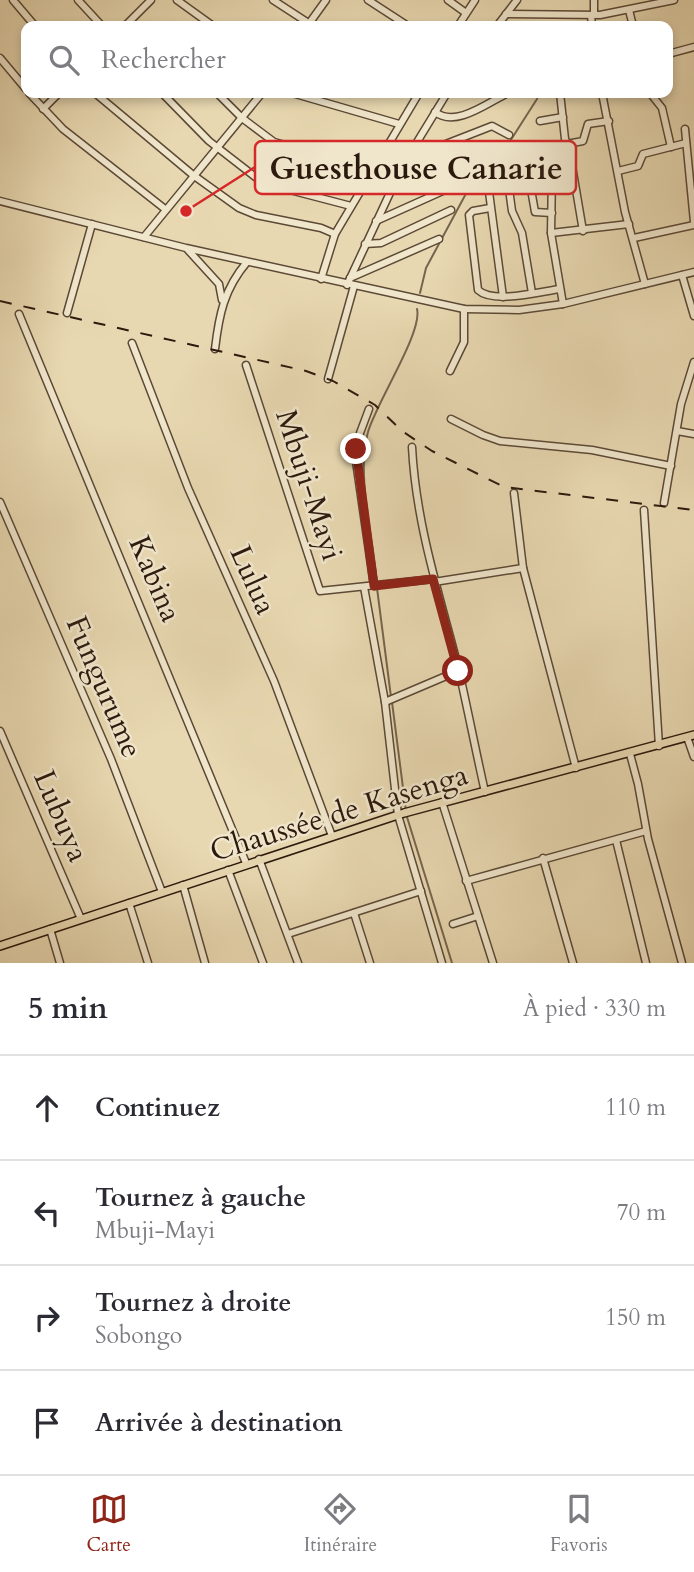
<!DOCTYPE html>
<html lang="fr">
<head>
<meta charset="utf-8">
<style>
	:root { --surface:#fff; --page:#f7f7f7; --text:#2b2b33; --muted:#7c7c81; --line:#e1e1e2; --accent:#8f2418 }
	body { margin:0; font-family:Cardo,serif; background:var(--page); color:var(--text) }
	.stop { position:absolute; width:21px; height:21px; margin:-16px; border:5px solid #8f2418; border-radius:50%; background:#fff }
	.stop.end { background:#8f2418; border-color:#fff; box-shadow:0 2px 7px #0008 }
	.list { margin:0; padding:0; list-style:none }
	h2 { display:flex; justify-content:space-between; align-items:center; height:91px; margin:0; padding:0 28px; font-size:30px }
	h2 small { font-size:23px; font-weight:400; color:var(--muted) }
	.list li { display:grid; grid-template-columns:46px 1fr auto; gap:21px; align-items:center; box-sizing:border-box; height:105px; padding:0 28px; border-top:2px solid var(--line) }
	.list b { display:block; font-size:26px; white-space:nowrap }
	.list p { margin:0; font-size:23px; white-space:nowrap; color:var(--muted) }
	.list em { font-size:23px; font-style:normal; color:var(--muted) }
	.icon { flex:none; width:38px; height:38px; fill:none; stroke:currentColor; stroke-width:2; stroke-linecap:round; stroke-linejoin:round }
	.map { position:relative; flex:none; width:694px; height:963px; overflow:hidden }
	.search { position:absolute; background:var(--surface); box-shadow:0 4px 10px #0003; left:21px; right:21px; top:21px; height:77px; display:flex; align-items:center; gap:18px; box-sizing:border-box; padding:0 24px; border-radius:14px; color:var(--muted); font-size:26px }
	.sheet { height:511px; background:var(--surface) }
	nav { display:flex; justify-content:space-around; align-items:center; box-sizing:border-box; height:98px; border-top:2px solid var(--line); background:var(--surface); font-size:19px; color:var(--muted) }
	nav a { display:grid; justify-items:center; gap:4px }
	nav .on { color:var(--accent) }
	.map>svg:first-child { display:block }
	.lines { fill:none; stroke-linecap:round; stroke-linejoin:round }
	.stream { stroke:#76654e; stroke-width:2 }
	.minor-casing { stroke:#5b4936; stroke-width:9 }
	.major-casing { stroke:#2c190d; stroke-width:10 }
	.minor { stroke:#f0e6cc; stroke-width:6 }
	.major { stroke:#e8d8b1; stroke-width:7 }
	.rail { stroke:#2c190d; stroke-width:2; stroke-dasharray:12 12; stroke-linecap:butt }
	.route { stroke:#8f2418; stroke-width:9 }
	.labels { text-anchor:middle; dominant-baseline:central; stroke-width:5; stroke-linejoin:round; paint-order:stroke }
	.street-label { font-size:30px; fill:#2c190d; stroke:#f0e6cc }
	.leader { fill:none; stroke:#d62828; stroke-width:2.5 }
	.callout-dot { fill:#d62828; stroke:#f0e6cc; stroke-width:2.5 }
	.callout { fill:#f0e6cc; stroke:#d62828; stroke-width:2.5 }
	.callout-label { font-size:32px; text-anchor:middle; font-weight:bold; fill:#2c190d }
</style>
</head>
<body>
<div class="map">
<svg width="694" height="963" viewBox="0 0 694 963">
	<rect width="100%" height="100%" fill="#e8d8b1"/>
	<filter id="stains"><feTurbulence type="fractalNoise" baseFrequency=".00286" numOctaves="4"/><feColorMatrix values="0 0 0 0 .2 0 0 0 0 .09 0 0 0 0 .02 0 0 0 .5 -.17"/></filter>
	<radialGradient id="worn" r=".72"><stop offset=".6" stop-color="#630" stop-opacity="0"/><stop offset="1" stop-color="#630" stop-opacity=".3"/></radialGradient>
	<g class="lines">
		<!-- stream -->
		<g class="stream">
			<polyline points="420,293 426,268 469,188 505,149 537,99 539,93"/>
			<path d="M377,582C373,538 356,473 368,432C376,403 423,332 417,309"/>
			<polyline points="377,588 391,697"/>
			<polyline points="392,702 406,811"/>
			<polyline points="407,817 452,963"/>
		</g>
		<!-- minor casing -->
		<g class="minor-casing">
			<g id="minor">
				<polyline points="13,0 35,26"/>
				<polyline points="78,0 102,26"/>
				<polyline points="177,0 213,26"/>
				<polyline points="273,0 313,26"/>
				<polyline points="368,0 408,26"/>
				<polyline points="448,0 466,13"/>
				<polyline points="629,10 633,26"/>
				<polyline points="506,14 600,15 674,0"/>
				<polyline points="591,15 592,26"/>
				<polyline points="594,15 594,0"/>
				<polyline points="308,25 326,0"/>
				<polyline points="125,26 151,0"/>
				<polyline points="458,26 475,0"/>
				<polyline points="497,26 517,0"/>
				<polyline points="668,54 694,47"/>
				<polyline points="0,58 26,89"/>
				<polyline points="29,93 63,129 165,209"/>
				<polyline points="95,93 193,175 239,208 256,215 321,228 335,234"/>
				<polyline points="162,93 209,141 263,183 351,206"/>
				<polyline points="217,93 242,118 274,142 374,169"/>
				<polyline points="292,93 399,124"/>
				<polyline points="560,93 565,139 570,149 572,166 555,169 552,174 551,233 563,304"/>
				<polyline points="602,93 625,212 645,284"/>
				<polyline points="650,93 662,108 671,147"/>
				<polyline points="43,109 59,93"/>
				<path d="M435,112C456,128 487,103 508,93"/>
				<polyline points="540,121 563,117"/>
				<polyline points="685,129 694,222"/>
				<polyline points="415,144 424,149 433,149 492,126 509,135"/>
				<polyline points="567,144 583,141 588,124 609,121"/>
				<polyline points="524,150 535,212 552,213"/>
				<polyline points="572,166 583,231"/>
				<polyline points="506,167 512,211 522,233 532,293"/>
				<polyline points="618,171 638,166 643,154 686,143"/>
				<polyline points="487,177 503,297"/>
				<polyline points="390,190 406,188 463,160"/>
				<polyline points="0,201 186,248 464,309 519,310 563,304 694,272"/>
				<path d="M490,208L473,211L469,215L478,290C493,304 539,292 560,289"/>
				<polyline points="376,221 454,186"/>
				<polyline points="551,233 629,224"/>
				<polyline points="144,237 262,93"/>
				<polyline points="634,238 694,225"/>
				<polyline points="365,244 381,243 451,210"/>
				<polyline points="188,250 219,284 222,300"/>
				<polyline points="682,275 694,316"/>
				<polyline points="350,278 439,239"/>
				<polyline points="321,279 335,234 419,93"/>
				<polyline points="347,285 403,165 447,93"/>
				<polyline points="67,313 92,224"/>
				<polyline points="19,314 246,863"/>
				<polyline points="132,343 188,488 274,681 332,836"/>
				<path d="M215,349C219,315 224,289 247,262"/>
				<polyline points="246,365 320,591 433,579"/>
				<polyline points="450,371 464,342 464,309"/>
				<polyline points="328,379 354,286"/>
				<polyline points="369,409 360,433 356,461 374,586"/>
				<polyline points="451,419 483,435 500,441 592,450 671,466"/>
				<polyline points="677,431 694,434"/>
				<path d="M412,447C416,525 440,596 459,671C468,711 476,752 485,792"/>
				<polyline points="514,493 523,568 576,768"/>
				<polyline points="0,502 111,759 162,892"/>
				<polyline points="664,503 681,404 694,362"/>
				<polyline points="644,510 659,746"/>
				<polyline points="434,582 523,568"/>
				<polyline points="364,587 385,702 398,815 442,963"/>
				<polyline points="385,702 458,671"/>
				<polyline points="0,731 81,919"/>
				<polyline points="687,737 694,757"/>
				<polyline points="630,754 638,784 648,839 682,963"/>
				<polyline points="442,802 493,963"/>
				<polyline points="616,840 646,963"/>
				<polyline points="543,858 573,963"/>
				<polyline points="259,859 298,963"/>
				<polyline points="228,870 263,963"/>
				<polyline points="466,881 646,831"/>
				<polyline points="183,885 205,963"/>
				<polyline points="129,903 148,963"/>
				<polyline points="354,913 370,963"/>
				<polyline points="453,924 478,916"/>
				<polyline points="50,929 60,963"/>
				<polyline points="288,934 421,891"/>
			</g>
		</g>
		<!-- major casing -->
		<g class="major-casing">
			<polyline id="major" points="0,946 404,813 694,735"/>
		</g>
		<!-- minor -->
		<use href="#minor" class="minor"/>
		<!-- major -->
		<use href="#major" class="major"/>
		<!-- rail -->
		<polyline class="rail" points="0,301 306,371 333,381 375,405 402,431 432,451 504,487 694,510"/>
	</g>
	<g class="lines">
		<!-- route -->
		<polyline class="route" points="356,449 374,586 433,579 458,671"/>
	</g>
	<g class="labels">
		<!-- street labels -->
		<g class="street-label">
			<text transform="translate(309 485) rotate(72)">Mbuji-Mayi</text>
			<text transform="translate(155 579) rotate(67)">Kabina</text>
			<text transform="translate(253 580) rotate(66)">Lulua</text>
			<text transform="translate(104 687) rotate(67)">Fungurume</text>
			<text transform="translate(339 813) rotate(-17)">Chaussée de Kasenga</text>
			<text transform="translate(61 816) rotate(67)">Lubuya</text>
		</g>
	</g>
	<!-- callouts -->
	<path class="leader" d="M186 211L255 167"/>
	<circle class="callout-dot" cx="186" cy="211" r="7"/>
	<rect class="callout" x="255" y="141" width="321" height="53" rx="7"/>
	<g class="callout-label">
		<text x="416" y="179">Guesthouse Canarie</text>
	</g>
	<rect width="100%" height="100%" filter="url(#stains)"/>
	<rect width="100%" height="100%" fill="url(#worn)"/>
</svg>
<div class="stop" style="left:458px;top:671px"></div>
<div class="stop end" style="left:356px;top:449px"></div>
<div class="search"><svg class="icon" aria-label="search" viewBox="0 0 24 24"><circle cx="10" cy="10" r="6"/><path d="M15 15l6 6"/></svg>Rechercher</div>
</div>
<section class="sheet">
<h2>5 min<small>À pied · 330 m</small></h2>
<ul class="list">
<li><svg class="icon" aria-label="ahead" viewBox="0 0 24 24"><path d="M12 20V5M6 11l6-6 6 6"/></svg><div><b>Continuez</b></div><em>110 m</em></li>
<li><svg class="icon" aria-label="left" viewBox="0 0 24 24"><path d="M17 20v-9H6M10 6l-5 5 5 5"/></svg><div><b>Tournez à gauche</b><p>Mbuji-Mayi</p></div><em>70 m</em></li>
<li><svg class="icon" aria-label="right" viewBox="0 0 24 24"><path d="M7 20v-9h11M14 6l5 5-5 5"/></svg><div><b>Tournez à droite</b><p>Sobongo</p></div><em>150 m</em></li>
<li><svg class="icon" aria-label="arrive" viewBox="0 0 24 24"><path d="M6 21V4h12l-3 4 3 4H6"/></svg><div><b>Arrivée à destination</b></div></li>
</ul>
</section>
<nav>
<a class="on"><svg class="icon" aria-label="map" viewBox="0 0 24 24"><path d="M3 6l6-2 6 2 6-2v14l-6 2-6-2-6 2zM9 4v14M15 6v14"/></svg>Carte</a>
<a><svg class="icon" aria-label="directions" viewBox="0 0 24 24"><path d="M12 3l9 9-9 9-9-9zM9 14v-3h6M13 9l2 2-2 2"/></svg>Itinéraire</a>
<a><svg class="icon" aria-label="saved" viewBox="0 0 24 24"><path d="M7 4h10v16l-5-4-5 4z"/></svg>Favoris</a>
</nav>
</body>
</html>
